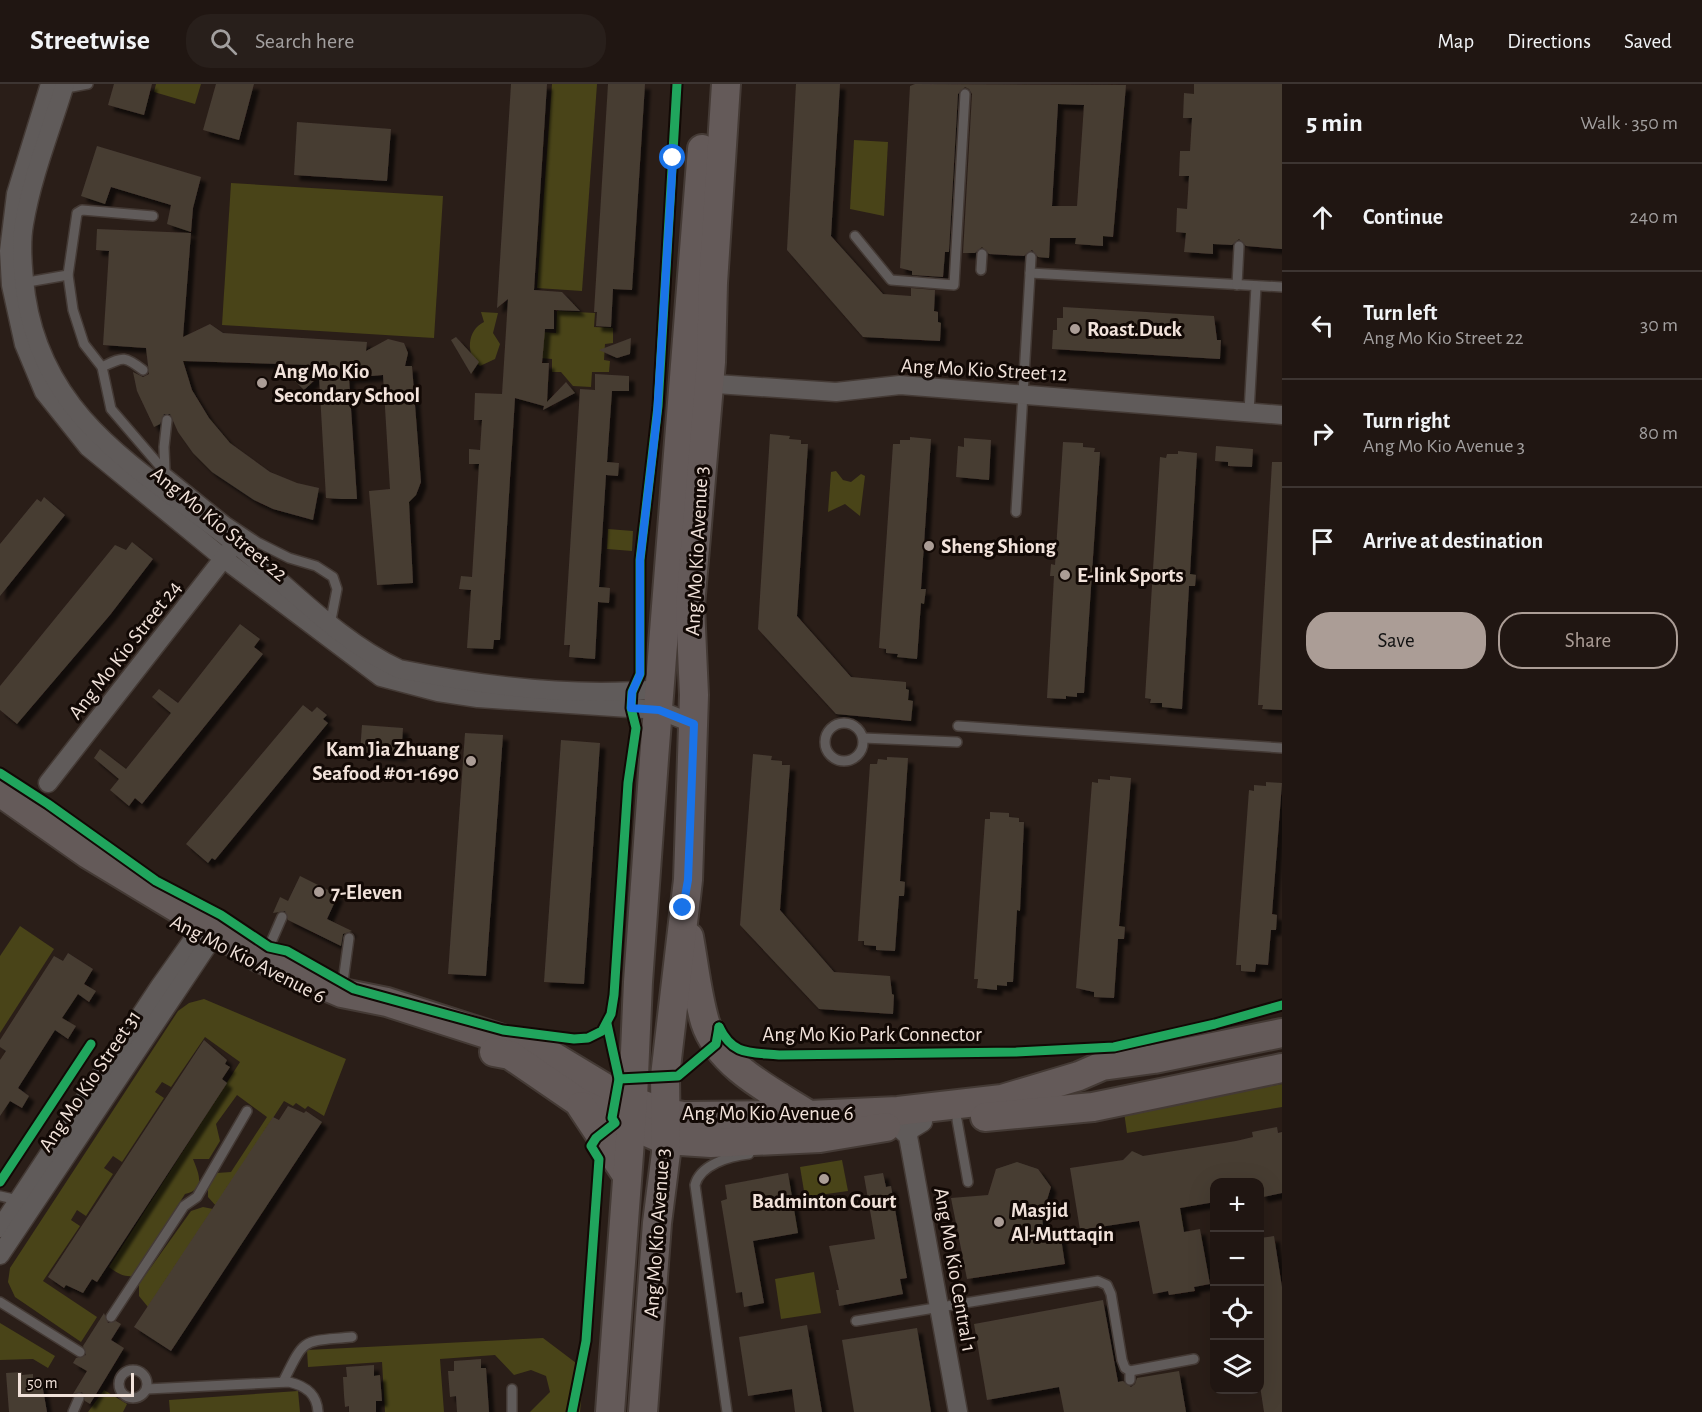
<!DOCTYPE html>
<html lang="en">
<head>
<meta charset="utf-8">
<style>
	:root { --surface:#201612; --page:#281f1b; --text:#f1f3f6; --muted:#a29f9f; --line:#3d3532; --accent:#ab9d96 }
	body { margin:0; font-family:"Alegreya Sans",sans-serif; background:var(--page); color:var(--text) }
	.controls { position:absolute; right:18px; bottom:18px; display:grid; overflow:hidden; border-radius:12px; box-shadow:0 6px 24px #0002 }
	.controls button { width:54px; height:54px; display:grid; place-items:center; padding:0; border:0; border-bottom:2px solid var(--line); background:var(--surface); color:var(--text); font:30px sans-serif }
	.scale { position:absolute; left:18px; bottom:15px; width:116px; box-sizing:border-box; padding-left:6px; border:3px solid #f1e2da; border-top:0; font-size:16px; line-height:21px; white-space:nowrap; color:#f1e2da; -webkit-text-stroke:4px #120905; paint-order:stroke }
	.stop { position:absolute; width:18px; height:18px; margin:-14px; border:4px solid #1a73e8; border-radius:50%; background:#fff }
	.stop.end { background:#1a73e8; border-color:#fff; box-shadow:0 2px 6px #0008 }
	.list { margin:0; padding:0; list-style:none }
	h2 { display:flex; justify-content:space-between; align-items:center; height:78px; margin:0; padding:0 24px; font-size:26px }
	h2 small { font-size:20px; font-weight:400; color:var(--muted) }
	.list li { display:grid; grid-template-columns:39px 1fr auto; gap:18px; align-items:center; box-sizing:border-box; height:108px; padding:0 24px; border-top:2px solid var(--line) }
	.list b { display:block; font-size:22px; white-space:nowrap }
	.list p { margin:0; font-size:20px; white-space:nowrap; color:var(--muted) }
	.list em { font-size:20px; font-style:normal; color:var(--muted) }
	.actions { display:flex; gap:12px; padding:18px 24px }
	.actions a { flex:1; padding:14px 0; border:2px solid var(--accent); border-radius:24px; text-align:center; font-size:21px; color:var(--accent) }
	.actions .main { background:var(--accent); color:#111 }
	.icon { flex:none; width:33px; height:33px; fill:none; stroke:currentColor; stroke-width:2; stroke-linecap:round; stroke-linejoin:round }
	.map { position:relative; flex:none; width:1282px; height:1328px; overflow:hidden }
	header { display:flex; align-items:center; gap:36px; box-sizing:border-box; height:84px; padding:0 30px; background:var(--surface); border-bottom:2px solid var(--line) }
	header strong { font-size:28px }
	nav { display:flex; gap:33px; margin-inline-start:auto; font-size:21px }
	.search { width:420px; height:54px; background:var(--page); display:flex; align-items:center; gap:15px; box-sizing:border-box; padding:0 21px; border-radius:24px; color:var(--muted); font-size:22px }
	main { display:flex }
	aside { flex:1; background:var(--surface) }
	.map>svg:first-child { display:block }
	.green { fill:#494418 }
	.building { fill:#473c33; fill-rule:evenodd; filter:url(#shadow) }
	.lines { fill:none; stroke-linecap:round; stroke-linejoin:round }
	.lane-casing { stroke:#443a35; stroke-width:12 }
	.street-casing { stroke:#443a35; stroke-width:21 }
	.primary-casing { stroke:#443a35; stroke-width:32 }
	.lane { stroke:#605b5a; stroke-width:9 }
	.street { stroke:#605b5a; stroke-width:18 }
	.primary { stroke:#645a59; stroke-width:28 }
	.cycleway-casing { stroke:#120905; stroke-width:13 }
	.cycleway { stroke:#20a55d; stroke-width:9 }
	.route { stroke:#1a73e8; stroke-width:8 }
	.poi-dot { fill:#ab9d96; stroke:#120905; stroke-width:2 }
	.labels { text-anchor:middle; dominant-baseline:central; stroke-width:6; stroke-linejoin:round; paint-order:stroke }
	.poi-label { font-size:21px; font-weight:bold; fill:#f1e2da; stroke:#120905; text-anchor:start }
	.street-label { font-size:21px; fill:#f1e2da; stroke:#120905 }
</style>
</head>
<body>
<header>
<strong>Streetwise</strong>
<div class="search"><svg class="icon" aria-label="search" viewBox="0 0 24 24"><circle cx="10" cy="10" r="6"/><path d="M15 15l6 6"/></svg>Search here</div>
<nav><a>Map</a><a>Directions</a><a>Saved</a></nav>
</header>
<main>
<div class="map">
<svg width="1282" height="1328" viewBox="0 0 1282 1328">
	<defs>
		<filter id="shadow"><feDropShadow dx="5.5" dy="5.5" stdDeviation="1.5" flood-color="#0009"/></filter>
	</defs>
	<rect width="100%" height="100%" fill="#2a1e18"/>
	<!-- green -->
	<g class="green">
		<polygon points="156,0 201,0 195,20 154,8"/>
		<polygon points="552,0 597,0 582,207 537,204"/>
		<polygon points="854,56 888,58 884,132 850,125"/>
		<polygon points="231,99 443,112 434,254 222,241"/>
		<polygon points="557,227 595,229 594,243 613,244 613,259 605,260 604,276 610,277 609,288 592,288 591,303 573,302 561,288 552,288 552,275 540,274 541,248 556,249"/>
		<path d="M481,228L498,229L493,249L500,260L495,275L480,282C465,271 467,246 484,238Z"/>
		<polygon points="836,387 843,396 851,398 861,390 865,392 860,432 845,420 828,428 831,388"/>
		<polygon points="608,445 633,447 632,467 607,465"/>
		<polygon points="20,842 54,865 0,949 0,872"/>
		<path d="M204,915L346,975L324,1032L308,1022L305,1025L296,1019L293,1022L284,1017L216,1122L208,1113V1103L217,1089L231,1088L267,1033L237,1011L216,1040L220,1057L209,1075H193C199,1090 206,1105 185,1110L133,1192C123,1193 117,1189 109,1183L240,978L205,953L171,1003L162,998L155,1008L164,1014L122,1078L113,1072L104,1084L113,1090L86,1132L77,1126L71,1136L80,1142L43,1197L97,1233L81,1258L15,1213L8,1198L10,1184L178,927L189,919Z"/>
		<polygon points="1282,1000 1282,1023 1127,1049 1124,1028"/>
		<polygon points="842,1076 848,1107 805,1113 800,1083"/>
		<polygon points="203,1123 213,1125 148,1223 139,1212 139,1200 191,1127"/>
		<polygon points="814,1188 821,1229 781,1235 775,1195"/>
		<polygon points="0,1239 55,1272 48,1284 33,1275 0,1276"/>
		<polygon points="543,1254 584,1285 580,1328 530,1328 550,1308 546,1292 531,1286 514,1291 495,1271 440,1275 444,1328 385,1328 382,1278 308,1283 307,1266"/>
		<polygon points="104,1306 127,1320 123,1328 88,1328"/>
		<polygon points="298,1307 300,1328 170,1328 169,1316"/>
	</g>
	<!-- building -->
	<g class="building">
		<polygon points="114,0 152,0 144,31 108,21"/>
		<polygon points="216,0 254,0 239,56 203,46"/>
		<polygon points="511,0 547,0 534,206 562,208 580,227 554,226 554,245 545,245 542,279 549,279 547,318 566,298 575,309 543,326 544,322 515,314 500,556 494,556 493,565 467,564 471,506 459,505 461,492 472,493 479,380 469,380 469,365 480,366 482,336 474,336 475,309 502,310 508,215 497,224"/>
		<polygon points="608,0 645,0 632,206 613,205 611,243 596,242 597,228 594,228"/>
		<polygon points="796,0 840,0 831,152 883,210 911,212 911,204 935,206 934,227 938,228 938,238 941,239 940,257 863,253 787,166"/>
		<path d="M915,0L1126,1L1113,153L1103,152V162L1075,160L1076,154H1050L1049,174L1038,173L1032,166L1024,172L989,170L982,163L975,169H963L972,10L969,5L965,3L958,10L949,168H945L943,193L912,191V187L900,184L910,2ZM1058,20L1084,21L1077,122H1052Z"/>
		<polygon points="1194,0 1282,0 1282,165 1246,162 1239,155 1232,161 1213,160 1213,170 1184,168 1186,149 1176,148 1177,124 1187,125 1189,92 1179,92 1180,67 1190,67 1192,34 1183,34 1184,9 1194,10"/>
		<polygon points="297,38 391,45 387,97 294,91"/>
		<polygon points="97,62 201,93 193,124 191,148 167,140 171,121 111,103 105,120 81,112"/>
		<polygon points="97,145 191,149 183,253 210,240 223,249 367,258 366,267 388,255 404,259 408,269 405,282 412,282 421,398 416,411 409,418 413,499 377,501 369,407 390,405 383,291 349,294 357,415 341,415 326,414 319,292 304,306 294,296 309,281 183,277 192,306 209,334 230,359 270,388 297,399 319,404 313,436 273,425 254,416 212,388 193,369 178,348 170,330 164,330 160,340 154,343 137,307 133,288 143,293 149,290 146,264 103,261 109,167 96,166"/>
		<polygon points="1063,223 1214,232 1217,256 1221,256 1220,275 1052,265 1053,246 1057,246 1057,234 1063,234"/>
		<polygon points="456,253 479,278 471,290 451,256"/>
		<polygon points="631,254 630,270 617,274 599,266"/>
		<polygon points="595,290 629,292 629,307 612,307 607,378 619,379 618,392 606,391 599,503 610,504 609,519 598,518 595,575 569,573 570,561 564,561 580,305 595,306"/>
		<polygon points="770,350 790,352 789,355 801,356 801,360 808,360 797,532 851,593 906,598 906,605 909,606 908,616 913,617 911,637 836,630 758,545"/>
		<polygon points="910,353 931,355 921,505 926,505 924,520 921,519 917,575 897,573 898,570 886,569 886,565 879,564 893,360 900,360 900,356 910,356"/>
		<polygon points="964,354 991,356 989,396 956,393 958,362 964,363"/>
		<polygon points="1063,358 1083,359 1083,363 1095,364 1094,368 1100,368 1084,609 1077,609 1077,613 1066,612 1066,615 1047,614 1054,492 1050,492 1051,480 1055,481"/>
		<polygon points="1216,362 1253,365 1252,383 1228,382 1228,378 1215,377"/>
		<polygon points="1178,367 1197,369 1190,490 1196,491 1195,502 1189,502 1182,625 1162,623 1162,619 1150,619 1151,615 1145,614 1160,373 1166,374 1167,370 1178,370"/>
		<polygon points="1272,378 1282,378 1282,626 1262,625 1263,621 1258,621"/>
		<polygon points="44,413 65,431 0,512 0,460 37,415 41,418"/>
		<polygon points="132,458 153,475 110,531 17,640 0,626 0,602 115,461 126,466"/>
		<polygon points="240,540 260,555 254,563 263,570 142,720 135,714 129,722 110,706 119,695 94,674 100,665 126,685 171,629 152,613 159,605 178,619"/>
		<polygon points="303,621 312,628 317,623 327,631 323,635 328,639 215,776 212,774 208,779 186,760"/>
		<polygon points="362,641 403,644 401,672 360,668"/>
		<polygon points="465,649 503,651 486,892 448,890"/>
		<polygon points="561,656 600,659 584,900 544,898"/>
		<polygon points="753,670 772,672 771,676 782,677 782,681 790,681 780,826 834,888 890,892 892,910 894,911 893,930 819,925 740,841"/>
		<polygon points="887,673 908,674 900,797 905,798 904,812 899,812 895,867 876,866 876,862 864,861 864,857 858,857 870,680 877,680 878,675 887,676"/>
		<polygon points="1110,692 1131,694 1119,842 1125,843 1124,855 1118,855 1114,914 1094,913 1094,908 1076,904 1092,698 1098,699 1098,695 1110,696"/>
		<polygon points="1266,698 1282,699 1272,830 1277,831 1276,846 1271,846 1268,881 1256,880 1255,888 1241,887 1241,881 1236,881 1249,706 1254,707 1254,701 1266,702"/>
		<polygon points="990,728 1009,729 1009,733 1019,734 1019,738 1024,738 1020,827 1017,826 1013,898 1007,898 1007,902 997,901 997,906 977,904 978,895 974,895 985,735 990,735"/>
		<polygon points="300,792 338,811 327,835 352,847 343,850 341,862 288,836 285,827 273,829 280,813 288,817"/>
		<polygon points="68,869 93,885 84,900 96,907 89,918 78,910 62,934 76,942 68,955 55,946 18,1004 29,1012 22,1024 10,1017 0,1032 0,976 6,967 0,963 0,956 54,872 63,877"/>
		<polygon points="204,956 227,976 225,980 230,983 222,995 227,999 97,1198 92,1195 83,1209 66,1201 64,1204 48,1193"/>
		<polygon points="288,1022 304,1029 306,1027 322,1038 171,1267 134,1243 273,1033 279,1036"/>
		<polygon points="1277,1043 1278,1049 1282,1048 1282,1109 1263,1113 1260,1109 1260,1098 1215,1098 1215,1118 1180,1124 1184,1148 1200,1145 1210,1200 1194,1203 1195,1207 1169,1211 1168,1207 1153,1210 1139,1137 1080,1146 1070,1084 1123,1076 1132,1067 1143,1072 1236,1057 1253,1053 1252,1048"/>
		<polygon points="1017,1078 1038,1085 1051,1103 1042,1132 1043,1143 1060,1148 1065,1180 967,1195 951,1114 988,1111 996,1085"/>
		<polygon points="788,1089 798,1149 753,1157 764,1219 744,1223 742,1208 736,1209 721,1117 727,1115 725,1101"/>
		<polygon points="883,1089 886,1103 891,1102 907,1194 900,1195 903,1210 839,1222 836,1206 839,1206 829,1162 875,1155 864,1092"/>
		<polygon points="1274,1152 1282,1203 1282,1328 1264,1328 1260,1302 1260,1154"/>
		<polygon points="1103,1216 1118,1298 1123,1297 1131,1303 1135,1300 1137,1294 1179,1287 1186,1328 1064,1328 1059,1303 987,1316 974,1240"/>
		<polygon points="104,1229 108,1239 116,1237 121,1240 111,1256 124,1264 90,1320 85,1317 82,1308 73,1310 87,1287 73,1279 76,1274 86,1271 83,1262"/>
		<polygon points="807,1241 822,1328 795,1328 792,1305 748,1312 739,1253"/>
		<polygon points="917,1244 931,1328 854,1328 842,1256"/>
		<polygon points="481,1275 481,1284 486,1284 489,1328 457,1328 456,1312 450,1313 448,1287 454,1287 454,1277"/>
		<polygon points="374,1281 374,1292 380,1291 382,1317 376,1317 376,1328 349,1328 349,1322 345,1323 344,1311 343,1293 347,1293 346,1283"/>
		<polygon points="22,1288 22,1291 33,1290 33,1295 41,1294 47,1328 9,1328 6,1289"/>
	</g>
	<g class="lines">
		<!-- lane casing -->
		<g class="lane-casing">
			<g id="lane">
				<polyline points="61,5 88,0"/>
				<polyline points="153,132 82,126 77,129 68,191 73,226 84,260 102,283 111,325 165,388 227,438 257,458 289,474 316,482 333,493 337,505 330,541"/>
				<polyline points="855,152 891,196 954,201 965,10"/>
				<polyline points="981,186 982,170"/>
				<polyline points="1030,189 1282,203"/>
				<polyline points="22,199 68,191"/>
				<polyline points="1237,201 1239,162"/>
				<path d="M102,283C123,273 124,271 143,286"/>
				<polyline points="1249,328 1256,202"/>
				<polyline points="165,388 164,363 167,336"/>
				<polyline points="1016,428 1031,173"/>
				<circle cx="844" cy="658" r="19"/>
				<polyline points="958,642 1282,664"/>
				<polyline points="863,654 957,658"/>
				<polyline points="261,872 269,863 282,833"/>
				<polyline points="342,905 349,854"/>
				<polyline points="957,1036 968,1098"/>
				<polyline points="0,1112 18,1116"/>
				<polyline points="0,1218 80,1268"/>
				<polyline points="111,1233 184,1122 197,1113 247,1027"/>
				<polyline points="856,1237 1098,1197 1107,1201 1111,1210 1122,1276 1125,1284 1130,1287 1130,1296"/>
				<circle cx="133" cy="1300" r="14"/>
				<polyline points="1130,1287 1194,1275"/>
				<path d="M283,1298C306,1252 301,1258 352,1253"/>
				<path d="M147,1305L289,1298C306,1302 317,1310 318,1328"/>
				<polyline points="512,1305 512,1328"/>
				<polyline points="73,1328 79,1314"/>
				<path d="M727,1328L695,1101C700,1081 729,1072 749,1070"/>
			</g>
		</g>
		<!-- street casing -->
		<g class="street-casing">
			<g id="street">
				<polyline points="50,0 16,110 9,167 11,201 24,260 44,308 88,363 223,474 381,593 438,608 478,614 659,626 694,640"/>
				<path d="M65,0C51,46 32,92 24,140C20,162 23,190 26,212C45,338 143,386 233,458C288,500 335,555 399,585C479,601 577,614 659,605"/>
				<polyline points="701,299 836,308 900,301 1282,331"/>
				<polyline points="48,699 230,466"/>
				<polyline points="897,1042 908,1052 958,1328"/>
				<polyline points="908,1052 910,1046 923,1038"/>
				<polyline points="0,1144 160,902 204,840"/>
				<polyline points="0,1171 209,859 215,846"/>
			</g>
		</g>
		<!-- primary casing -->
		<g class="primary-casing">
			<g id="primary">
				<polyline points="0,708 88,770 260,874 342,909 387,918 549,970 617,1011 665,1029 684,1032 809,1031 898,1027 1002,1015 1079,992 1102,982 1154,975 1282,949"/>
				<path d="M689,853C694,880 697,911 705,938C719,982 773,1008 809,1031"/>
				<polyline points="494,968 510,971 580,1019 665,1056 711,1059 820,1054 886,1043"/>
				<polyline points="581,1022 626,1090"/>
				<polyline points="985,1033 1093,1023 1282,984"/>
				<polyline points="610,1328 633,1015 638,898 654,675 702,65"/>
				<polyline points="643,1328 657,1139 666,1069 665,992 688,796 694,611 690,522 711,278 713,199 726,0"/>
			</g>
		</g>
		<!-- lane -->
		<use href="#lane" class="lane"/>
		<!-- street -->
		<use href="#street" class="street"/>
		<!-- primary -->
		<use href="#primary" class="primary"/>
		<!-- cycleway casing -->
		<g class="cycleway-casing">
			<g id="cycleway">
				<polyline points="0,689 48,720 156,797 221,831 269,863 287,867 354,905 503,946 574,955 588,954 602,947 611,930 614,911 628,699 636,644 631,624 632,608 640,590 640,476 658,322 677,0"/>
				<path d="M719,943C733,972 750,968 779,971L1016,968L1114,963L1215,940L1282,921"/>
				<polyline points="619,995 678,992 716,960 719,943"/>
				<polyline points="0,1098 91,960"/>
				<polyline points="572,1328 586,1257 599,1075 591,1062 596,1054 615,1039 612,1034 619,995 607,940"/>
			</g>
		</g>
		<!-- cycleway -->
		<use href="#cycleway" class="cycleway"/>
	</g>
	<g class="lines">
		<!-- route -->
		<polyline class="route" points="673,74 657,332 640,476 640,590 632,608 631,624 659,626 694,640 688,796 683,824"/>
	</g>
	<!-- markers -->
	<g class="poi-dot">
		<circle cx="1075" cy="245" r="6"/>
		<circle cx="262" cy="299" r="6"/>
		<circle cx="929" cy="462" r="6"/>
		<circle cx="1065" cy="491" r="6"/>
		<circle cx="471" cy="677" r="6"/>
		<circle cx="319" cy="808" r="6"/>
		<circle cx="824" cy="1095" r="6"/>
		<circle cx="999" cy="1138" r="6"/>
	</g>
	<g class="labels">
		<!-- poi labels -->
		<g class="poi-label">
			<text x="1087" y="245">Roast.Duck</text>
			<text x="274" y="287">Ang Mo Kio<tspan x="274" dy="24">Secondary School</tspan></text>
			<text x="941" y="462">Sheng Shiong</text>
			<text x="1077" y="491">E-link Sports</text>
			<text x="459" y="665" text-anchor="end">Kam Jia Zhuang<tspan x="459" dy="24">Seafood #01-1690</tspan></text>
			<text x="331" y="808">7-Eleven</text>
			<text x="824" y="1117" text-anchor="middle">Badminton Court</text>
			<text x="1011" y="1126">Masjid<tspan x="1011" dy="24">Al-Muttaqin</tspan></text>
		</g>
		<!-- street labels -->
		<g class="street-label">
			<text transform="translate(984 286) rotate(3)">Ang Mo Kio Street 12</text>
			<text transform="translate(219 440) rotate(39)">Ang Mo Kio Street 22</text>
			<text transform="translate(697 467) rotate(-87)">Ang Mo Kio Avenue 3</text>
			<text transform="translate(125 566) rotate(-52)">Ang Mo Kio Street 24</text>
			<text transform="translate(248 875) rotate(27)">Ang Mo Kio Avenue 6</text>
			<text x="872" y="950">Ang Mo Kio Park Connector</text>
			<text transform="translate(90 997) rotate(-56)">Ang Mo Kio Street 31</text>
			<text x="768" y="1029">Ang Mo Kio Avenue 6</text>
			<text transform="translate(657 1149) rotate(-86)">Ang Mo Kio Avenue 3</text>
			<text transform="translate(955 1186) rotate(80)">Ang Mo Kio Central 1</text>
		</g>
	</g>
</svg>
<div class="controls">
<button>+</button>
<button>−</button>
<button><svg class="icon" aria-label="locate" viewBox="0 0 24 24"><circle cx="12" cy="12" r="6"/><path d="M12 2v4M12 18v4M2 12h4M18 12h4"/></svg></button>
<button><svg class="icon" aria-label="layers" viewBox="0 0 24 24"><path d="M12 4l9 5-9 5-9-5zM3 14l9 5 9-5"/></svg></button>
</div>
<div class="scale">50 m</div>
<div class="stop" style="left:673px;top:74px"></div>
<div class="stop end" style="left:683px;top:824px"></div>
</div>
<aside>
<h2>5 min<small>Walk · 350 m</small></h2>
<ul class="list">
<li><svg class="icon" aria-label="ahead" viewBox="0 0 24 24"><path d="M12 20V5M6 11l6-6 6 6"/></svg><div><b>Continue</b></div><em>240 m</em></li>
<li><svg class="icon" aria-label="left" viewBox="0 0 24 24"><path d="M17 20v-9H6M10 6l-5 5 5 5"/></svg><div><b>Turn left</b><p>Ang Mo Kio Street 22</p></div><em>30 m</em></li>
<li><svg class="icon" aria-label="right" viewBox="0 0 24 24"><path d="M7 20v-9h11M14 6l5 5-5 5"/></svg><div><b>Turn right</b><p>Ang Mo Kio Avenue 3</p></div><em>80 m</em></li>
<li><svg class="icon" aria-label="arrive" viewBox="0 0 24 24"><path d="M6 21V4h12l-3 4 3 4H6"/></svg><div><b>Arrive at destination</b></div></li>
</ul>
<div class="actions"><a class="main">Save</a><a>Share</a></div>
</aside>
</main>
</body>
</html>
